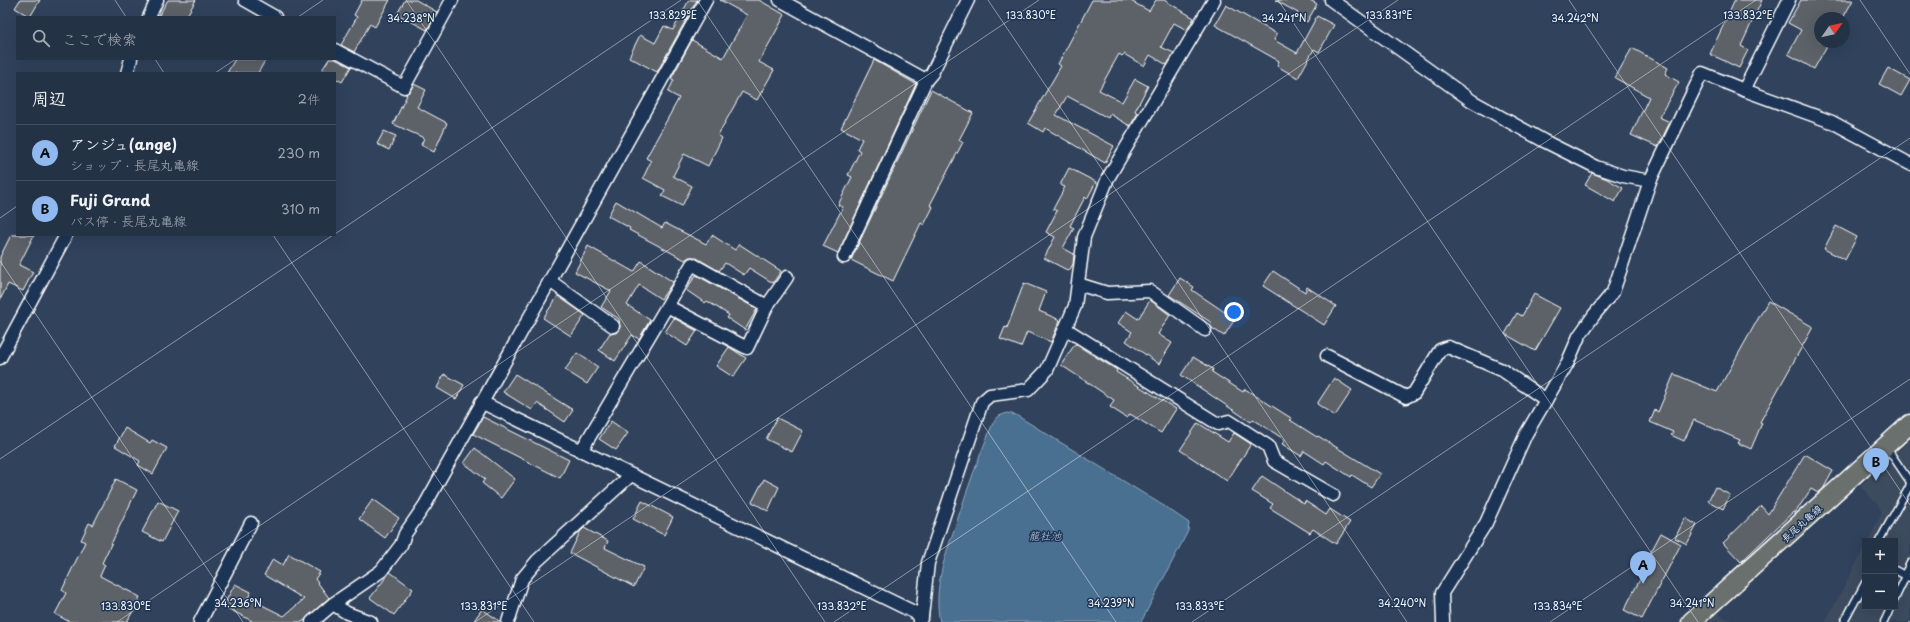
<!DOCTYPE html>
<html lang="ja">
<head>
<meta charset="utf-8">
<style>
	:root { --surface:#243245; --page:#2c3a4c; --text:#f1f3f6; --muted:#a3aab3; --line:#414d5e; --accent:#90b9f0 }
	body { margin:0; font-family:"Playpen Sans","Klee One",sans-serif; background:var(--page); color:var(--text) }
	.controls { position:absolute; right:12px; bottom:12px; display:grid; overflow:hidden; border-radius:0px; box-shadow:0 4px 16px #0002 }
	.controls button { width:36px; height:36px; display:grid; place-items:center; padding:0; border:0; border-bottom:1px solid var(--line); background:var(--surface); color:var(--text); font:20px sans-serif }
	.compass { position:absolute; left:1814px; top:12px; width:36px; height:36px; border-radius:50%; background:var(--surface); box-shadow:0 4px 16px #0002; rotate:56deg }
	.you { position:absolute; left:1234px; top:312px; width:14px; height:14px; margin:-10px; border:3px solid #fff; border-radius:50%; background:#1a73e8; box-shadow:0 0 0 6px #1a73e833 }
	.badge { display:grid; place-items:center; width:26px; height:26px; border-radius:50%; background:var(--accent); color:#111; font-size:13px; font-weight:700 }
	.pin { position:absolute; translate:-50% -33px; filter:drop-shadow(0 1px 2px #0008) }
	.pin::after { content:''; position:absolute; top:21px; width:14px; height:12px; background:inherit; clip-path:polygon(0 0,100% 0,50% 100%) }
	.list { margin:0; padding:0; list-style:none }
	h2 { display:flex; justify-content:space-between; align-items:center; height:52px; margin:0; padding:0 16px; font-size:17px }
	h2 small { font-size:13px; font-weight:400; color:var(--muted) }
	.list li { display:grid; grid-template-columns:26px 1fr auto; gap:12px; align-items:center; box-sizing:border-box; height:56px; padding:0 16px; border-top:1px solid var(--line) }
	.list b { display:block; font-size:15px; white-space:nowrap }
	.list p { margin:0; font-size:13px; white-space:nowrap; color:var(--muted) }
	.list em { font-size:13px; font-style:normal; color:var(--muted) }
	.icon { flex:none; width:22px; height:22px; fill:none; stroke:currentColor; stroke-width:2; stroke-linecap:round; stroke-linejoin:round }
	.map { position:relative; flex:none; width:1910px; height:622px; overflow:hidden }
	.search { position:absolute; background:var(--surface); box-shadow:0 4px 16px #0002; left:16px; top:16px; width:320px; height:44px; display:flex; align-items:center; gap:10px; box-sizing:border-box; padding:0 14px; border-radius:0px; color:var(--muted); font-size:15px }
	.panel { position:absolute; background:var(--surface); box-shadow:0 4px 16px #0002; left:16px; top:72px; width:320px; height:164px; border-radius:0px }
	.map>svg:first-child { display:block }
	.built { fill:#3d4c5f }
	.water { fill:#496f91; stroke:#92a9bd }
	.building { fill:#5b6267; stroke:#fff }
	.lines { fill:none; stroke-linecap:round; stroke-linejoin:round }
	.service-casing { stroke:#fff; stroke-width:9 }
	.minor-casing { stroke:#fff; stroke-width:15 }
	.primary-casing { stroke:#fff; stroke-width:21 }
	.service { stroke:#1d3557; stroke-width:6 }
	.minor { stroke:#1d3557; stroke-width:12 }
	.primary { stroke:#6a706d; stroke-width:18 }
	.ticks { fill:none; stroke:#fff; stroke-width:1; stroke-opacity:0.45 }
	.labels { text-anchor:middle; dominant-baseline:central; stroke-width:3; stroke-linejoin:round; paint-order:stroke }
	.street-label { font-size:10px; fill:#fff; stroke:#1d3557 }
	.water-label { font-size:11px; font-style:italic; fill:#b6c5d3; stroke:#1d3557 }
	.ticks-label { font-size:10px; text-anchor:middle; fill:#fff; stroke:#1d3557; stroke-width:3; stroke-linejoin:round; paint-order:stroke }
</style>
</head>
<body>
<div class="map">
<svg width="1910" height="622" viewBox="0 0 1910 622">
	<rect width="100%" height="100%" fill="#30425c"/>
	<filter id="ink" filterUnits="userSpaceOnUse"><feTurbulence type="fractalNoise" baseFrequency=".025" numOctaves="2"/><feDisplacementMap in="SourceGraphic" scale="8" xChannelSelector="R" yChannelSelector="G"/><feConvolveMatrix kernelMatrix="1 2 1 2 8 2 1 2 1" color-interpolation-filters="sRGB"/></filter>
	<g filter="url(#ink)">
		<!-- built -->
		<g class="built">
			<polygon points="1910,440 1910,622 1825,622 1865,547 1865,607 1895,607 1895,541 1868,541 1882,513 1878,505 1860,486"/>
			<polygon points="1715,612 1734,622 1703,622"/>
		</g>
		<!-- water -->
		<path class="water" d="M1007,413L1016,415L1164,506L1189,523L1188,531L1141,622H940C933,588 945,556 956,524C967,490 979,456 993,423L999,416Z"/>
		<!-- building -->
		<g class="building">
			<polygon points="20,0 40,0 30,17 15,8"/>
			<polygon points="168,0 196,0 186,17 158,17"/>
			<polygon points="362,0 390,0 375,27 370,24 354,52 341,45 357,17 354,15"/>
			<polygon points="405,0 416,0 437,12 427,30 397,14"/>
			<polygon points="689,0 697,0 657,72 629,57 640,35 655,43 664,26 673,30"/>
			<polygon points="720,0 759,0 785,15 759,62 774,70 757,100 742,92 718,135 722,138 708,166 684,154 673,176 692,186 682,206 662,196 665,190 643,178 651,161 646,158 679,98 668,92 674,80 671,79 692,40 723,58 747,15"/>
			<polygon points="1092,0 1129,0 1149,11 1156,0 1164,0 1194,18 1187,30 1174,23 1161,47 1174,53 1167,65 1150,55 1144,66 1124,54 1122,56 1119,54 1099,90 1122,102 1135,79 1148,86 1135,111 1138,113 1130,126 1110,114 1108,118 1067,96 1056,115 1114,146 1105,163 1045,128 1043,132 1028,123 1061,66 1058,64"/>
			<polygon points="1275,0 1310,0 1317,4 1307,22 1296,16 1298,13"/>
			<polygon points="1735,0 1762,0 1741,46 1748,50 1739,68 1710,54"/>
			<polygon points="1801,0 1853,0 1843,18 1820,18 1820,42 1829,42 1814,69 1788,54 1801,30 1788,23"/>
			<polygon points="1226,5 1277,34 1274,40 1297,53 1317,16 1334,25 1319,52 1314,49 1298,78 1277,66 1279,61 1215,25"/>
			<polygon points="1632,48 1668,68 1665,74 1679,82 1659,117 1670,122 1658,147 1631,135 1649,97 1615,78"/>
			<polygon points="235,59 266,59 258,73 227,73"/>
			<polygon points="329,59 335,59 351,67 342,82 335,78 335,73 327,73 322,70"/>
			<polygon points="874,60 916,84 838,253 823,246 843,207 838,205 852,177 848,175 860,151 857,149 862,139 841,128"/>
			<polygon points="1888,68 1910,80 1901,96 1879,84"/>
			<polygon points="414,84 426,90 417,107 447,123 434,152 421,145 424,138 393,124 407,95 405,94 410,91"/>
			<polygon points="931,90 973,113 959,140 963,142 930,205 933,207 924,225 921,223 893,281 851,260"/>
			<polygon points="384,131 396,136 389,150 377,144"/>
			<polygon points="1069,168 1096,182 1087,199 1085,197 1070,226 1074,228 1063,248 1074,254 1073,264 1069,271 1044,258 1055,237 1046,232 1057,211 1053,209 1065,187 1060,185"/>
			<polygon points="1592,173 1607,179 1623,188 1615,202 1585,185"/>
			<polygon points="616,201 662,228 665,223 706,244 712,235 735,250 739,244 781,271 773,283 749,268 744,275 725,263 719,271 695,257 689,257 685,260 629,230 630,228 608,216"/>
			<polygon points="1836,226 1857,237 1845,260 1824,249"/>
			<polygon points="11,235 34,235 19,265 33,272 23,291 8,284 0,300 0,257"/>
			<polygon points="588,246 634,272 641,261 673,282 661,299 639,285 627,305 650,320 639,339 632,335 615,361 599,350 610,333 616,333 620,327 619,319 601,307 611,291 575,272"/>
			<polygon points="1273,271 1305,292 1307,287 1336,306 1324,325 1263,286"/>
			<polygon points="696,275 757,309 745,330 727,318 729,315 707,301 705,303 686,290"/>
			<polygon points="1180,278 1194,287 1192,290 1235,319 1224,336 1212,328 1210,325 1212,323 1169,295"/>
			<polygon points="1024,283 1046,292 1039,311 1060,320 1051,342 1027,332 1021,347 1000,339 1005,327 1007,328"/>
			<polygon points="1534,294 1560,308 1535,351 1505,334 1517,313 1522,316"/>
			<polygon points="558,296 585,315 571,336 543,318"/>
			<polygon points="1150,300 1170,315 1158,334 1172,343 1159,364 1126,341 1132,332 1118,323 1126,311 1138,319"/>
			<polygon points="1768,301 1813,327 1760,422 1762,423 1751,449 1738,443 1740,440 1694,420 1684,441 1671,435 1673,432 1650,422 1655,410 1658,412 1674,374 1717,392"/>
			<polygon points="674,318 697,331 687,346 665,332"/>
			<polygon points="1075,344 1117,370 1116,372 1176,409 1161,433 1130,414 1127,418 1110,407 1114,400 1061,365"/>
			<polygon points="729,347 746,358 733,377 716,366"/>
			<polygon points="577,353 598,367 587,384 565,370"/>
			<polygon points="1193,357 1213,369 1212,372 1243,392 1245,389 1291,418 1290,420 1317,437 1318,436 1380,474 1371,487 1352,475 1351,477 1326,461 1324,464 1304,451 1301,456 1282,444 1285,440 1253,419 1251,422 1181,375"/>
			<polygon points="444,374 464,385 456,399 437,388"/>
			<polygon points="515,374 573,410 565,422 537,403 532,410 503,392"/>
			<polygon points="1334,378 1352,390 1335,416 1317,404"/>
			<polygon points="483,417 569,460 560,478 473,434"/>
			<polygon points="777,418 803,431 792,452 766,439"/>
			<polygon points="611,421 628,433 616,450 599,439"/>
			<polygon points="1198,423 1228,442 1234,433 1251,444 1227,481 1180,450"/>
			<polygon points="125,428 150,443 152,440 167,448 153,474 138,465 140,461 115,446"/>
			<polygon points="475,448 515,479 501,498 482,483 485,479 464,463"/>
			<polygon points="1805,454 1833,471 1823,489 1818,493 1811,489 1795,513 1793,512 1741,562 1723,543 1761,506 1768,514"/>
			<polygon points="1262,476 1304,504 1305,501 1326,515 1330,509 1350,522 1336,544 1313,529 1310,533 1270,508 1273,504 1252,491"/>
			<polygon points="116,479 137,490 102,563 105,565 100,576 140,597 127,622 70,622 55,614 66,593 62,590 85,542 81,540 89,523 93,525"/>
			<polygon points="764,479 779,487 768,511 752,502"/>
			<polygon points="1715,487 1730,495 1723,509 1708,501"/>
			<polygon points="373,499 399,518 385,538 359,519"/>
			<polygon points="158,501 178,511 162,542 142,532"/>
			<polygon points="642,501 673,517 664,535 633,519"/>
			<polygon points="1685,518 1697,525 1687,544 1675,538"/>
			<polygon points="584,528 608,541 605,548 644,567 634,587 570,553 580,532"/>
			<polygon points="1661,533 1681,544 1642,619 1624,610 1649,562 1646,561"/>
			<polygon points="289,554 320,572 315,579 329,598 305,620 302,622 254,622 223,606 235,584 251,592 248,598 284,616 304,599 264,575 273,559 283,565"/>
			<polygon points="390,572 413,589 394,615 370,598"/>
			<polygon points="482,609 501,622 473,622"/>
		</g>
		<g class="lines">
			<!-- service casing -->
			<g class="service-casing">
				<g id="service">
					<polyline points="1879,541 1909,487 1910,482 1887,448"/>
					<polyline points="1895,570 1906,576"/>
					<polyline points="1904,575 1910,563"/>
					<polyline points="1895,599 1906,576 1910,578"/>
					<polyline points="1844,622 1865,583"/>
					<polyline points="1884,622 1891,607"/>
				</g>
			</g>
			<!-- minor casing -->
			<g class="minor-casing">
				<g id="minor">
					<polyline points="245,0 275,17"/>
					<polyline points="780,0 926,80"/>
					<polyline points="1331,0 1472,101 1544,141 1596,167 1623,176 1650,181"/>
					<polyline points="149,17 157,0"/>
					<polyline points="335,50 404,87 452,0"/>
					<polyline points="127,73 131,59"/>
					<polyline points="1744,90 1832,122 1910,164"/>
					<polyline points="844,257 926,80 932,73 968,0"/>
					<polyline points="550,281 613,326"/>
					<polyline points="1078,284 1107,293 1150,291 1205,330"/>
					<polyline points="767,306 787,277"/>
					<polyline points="1066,329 1218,424 1229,421 1268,446 1274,461 1333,495"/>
					<polyline points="1327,356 1406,397 1414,393 1440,350 1448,347 1502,370 1546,400"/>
					<polyline points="0,358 66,235"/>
					<polyline points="481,402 922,616"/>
					<polyline points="581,451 692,264 767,306 747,348 667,306"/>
					<polyline points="333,604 347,613 371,622"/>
					<polyline points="200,622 251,523"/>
					<polyline points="312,622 333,604 381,571 401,545 405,534 425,505 706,0"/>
					<polyline points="508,622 522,579 537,561 631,475"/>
					<polyline points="919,622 922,616 928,563 982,402 990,395 1028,390 1047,370 1075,306 1084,237 1108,178 1214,0"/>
					<polyline points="1443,622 1442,593 1486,523 1526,434 1567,364 1579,336 1594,315 1613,292 1650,181 1702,73 1744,90 1789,0"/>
				</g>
			</g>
			<!-- primary casing -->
			<g class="primary-casing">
				<polyline id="primary" points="1691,622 1910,424"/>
			</g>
			<!-- service -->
			<use href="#service" class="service"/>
			<!-- minor -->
			<use href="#minor" class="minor"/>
			<!-- primary -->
			<use href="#primary" class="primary"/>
		</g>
	</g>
	<!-- ticks -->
	<path class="ticks" d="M115,0L126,17M406,0L825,622M697,0L1116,622M988,0L1407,622M1278,0L1698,622M1569,0L1910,505M1860,0L1910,74M298,17L323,0M155,59L164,73M215,73L236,59M0,218L17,206M335,234L681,0M273,235L534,622M0,261L243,622M0,459L333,235M117,622L1039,0M475,622L1398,0M834,622L1756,0M1192,622L1910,138M1550,622L1910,379M1908,622L1910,621"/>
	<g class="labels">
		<!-- street labels -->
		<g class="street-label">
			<text transform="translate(1801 523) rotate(-42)">長尾丸亀線</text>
		</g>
		<!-- water labels -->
		<g class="water-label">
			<text x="1045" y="535">龍社池</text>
		</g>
	</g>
	<g class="ticks-label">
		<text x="1389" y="19">133.831°E</text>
		<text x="673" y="19">133.829°E</text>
		<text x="1031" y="19">133.830°E</text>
		<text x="1748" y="19">133.832°E</text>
		<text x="411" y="22">34.238°N</text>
		<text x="1284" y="22">34.241°N</text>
		<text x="1575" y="22">34.242°N</text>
		<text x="238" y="607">34.236°N</text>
		<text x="1111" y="607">34.239°N</text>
		<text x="1402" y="607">34.240°N</text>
		<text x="1692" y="607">34.241°N</text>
		<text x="126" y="610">133.830°E</text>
		<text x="484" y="610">133.831°E</text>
		<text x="842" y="610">133.832°E</text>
		<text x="1200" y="610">133.833°E</text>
		<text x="1558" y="610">133.834°E</text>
	</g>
</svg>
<div class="controls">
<button>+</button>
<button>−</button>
</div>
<svg class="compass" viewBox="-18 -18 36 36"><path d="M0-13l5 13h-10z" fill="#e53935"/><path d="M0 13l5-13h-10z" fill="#a3aab3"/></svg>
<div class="you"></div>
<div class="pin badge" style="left:1643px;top:584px">A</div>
<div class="pin badge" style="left:1876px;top:481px">B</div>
<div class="search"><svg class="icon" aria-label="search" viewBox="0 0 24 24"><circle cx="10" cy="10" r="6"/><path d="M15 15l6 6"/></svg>ここで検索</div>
<section class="panel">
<h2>周辺<small>2件</small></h2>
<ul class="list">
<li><span class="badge">A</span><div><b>アンジュ(ange)</b><p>ショップ · 長尾丸亀線</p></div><em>230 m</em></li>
<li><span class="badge">B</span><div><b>Fuji Grand</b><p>バス停 · 長尾丸亀線</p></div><em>310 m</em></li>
</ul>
</section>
</div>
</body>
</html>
